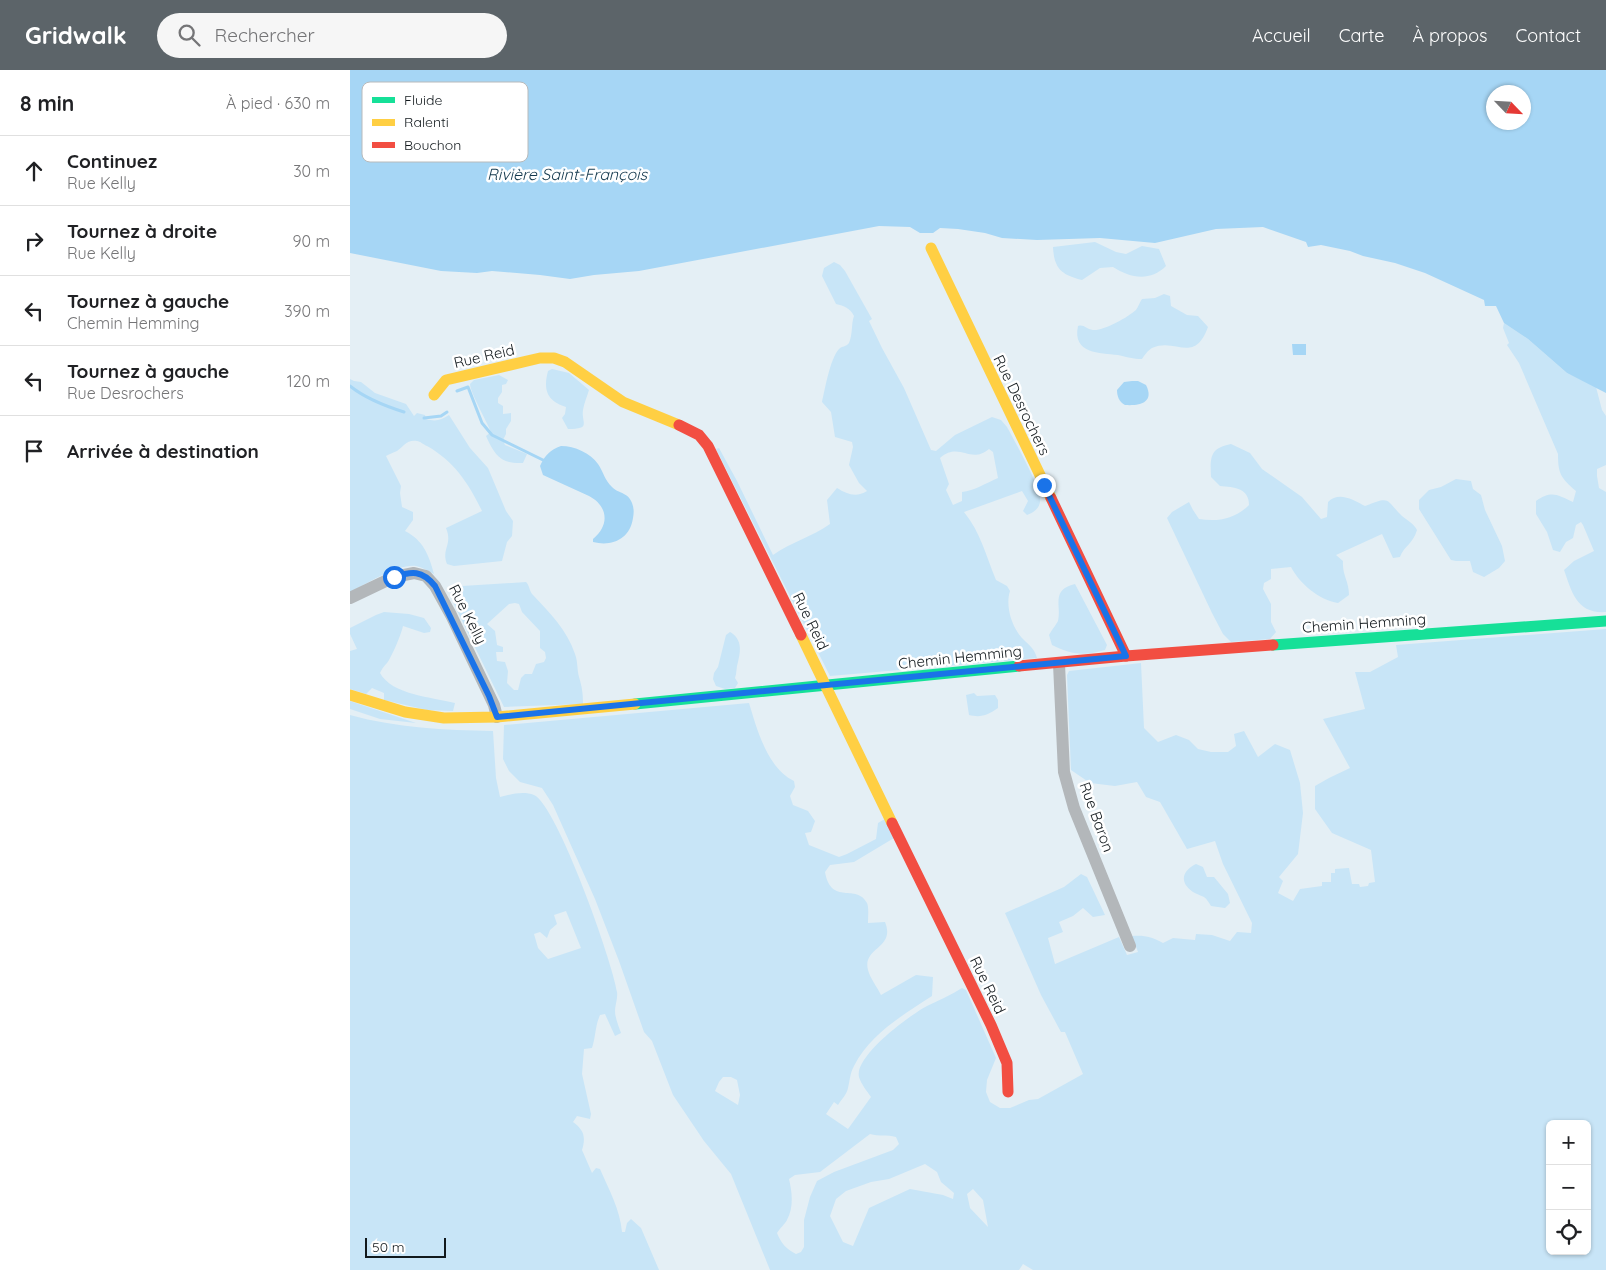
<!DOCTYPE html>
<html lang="fr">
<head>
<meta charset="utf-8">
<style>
	:root { --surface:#fff; --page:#f6f6f6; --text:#202124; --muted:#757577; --line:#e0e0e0; --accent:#5c6469 }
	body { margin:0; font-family:Quicksand,sans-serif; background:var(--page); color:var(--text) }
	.controls { position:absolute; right:15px; bottom:15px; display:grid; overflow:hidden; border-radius:8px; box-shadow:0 1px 4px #0004 }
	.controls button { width:45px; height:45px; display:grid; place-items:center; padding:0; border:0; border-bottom:1px solid var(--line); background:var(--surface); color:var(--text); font:25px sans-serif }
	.compass { position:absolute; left:1136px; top:15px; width:45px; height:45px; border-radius:50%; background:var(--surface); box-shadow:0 1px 4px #0004; rotate:115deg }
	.scale { position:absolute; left:15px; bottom:12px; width:81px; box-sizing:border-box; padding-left:5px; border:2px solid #12191d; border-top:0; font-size:14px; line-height:18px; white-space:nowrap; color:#12191d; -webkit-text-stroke:4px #fff; paint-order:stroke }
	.stop { position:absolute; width:15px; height:15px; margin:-11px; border:4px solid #1a73e8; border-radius:50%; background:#fff }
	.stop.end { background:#1a73e8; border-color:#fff; box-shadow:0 1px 5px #0008 }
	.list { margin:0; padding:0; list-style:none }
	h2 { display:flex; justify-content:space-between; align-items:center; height:65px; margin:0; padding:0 20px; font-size:21px }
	h2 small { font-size:16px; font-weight:400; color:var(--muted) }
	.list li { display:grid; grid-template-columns:32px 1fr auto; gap:15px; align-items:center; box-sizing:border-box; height:70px; padding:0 20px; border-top:1px solid var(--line) }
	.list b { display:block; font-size:19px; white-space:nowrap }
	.list p { margin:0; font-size:16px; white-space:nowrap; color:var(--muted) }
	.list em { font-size:16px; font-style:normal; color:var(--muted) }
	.icon { flex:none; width:28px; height:28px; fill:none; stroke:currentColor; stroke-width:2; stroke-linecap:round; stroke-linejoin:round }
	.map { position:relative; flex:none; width:1256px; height:1200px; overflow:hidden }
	header { display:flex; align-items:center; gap:30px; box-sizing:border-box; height:70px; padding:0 25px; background:var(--accent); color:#fff }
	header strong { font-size:24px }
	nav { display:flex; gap:28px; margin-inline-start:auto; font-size:18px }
	.search { width:350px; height:45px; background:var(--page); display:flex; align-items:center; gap:12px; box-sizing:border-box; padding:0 18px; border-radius:28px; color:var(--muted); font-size:19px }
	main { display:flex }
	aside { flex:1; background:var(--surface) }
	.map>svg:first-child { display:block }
	.green { fill:#c8e5f7; fill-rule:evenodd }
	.water { fill:#a6d6f5; fill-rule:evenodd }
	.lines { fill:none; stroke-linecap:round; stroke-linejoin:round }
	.stream { stroke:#a6d6f5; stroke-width:3 }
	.street { stroke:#b3b7ba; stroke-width:12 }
	.fast { stroke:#16e098; stroke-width:11 }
	.slow { stroke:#ffcf43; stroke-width:11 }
	.jam { stroke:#f24e42; stroke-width:11 }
	.route { stroke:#1a73e8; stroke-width:6 }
	.labels { text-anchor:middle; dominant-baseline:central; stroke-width:5; stroke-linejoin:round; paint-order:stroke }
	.street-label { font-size:15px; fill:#12191d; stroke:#fff }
	.water-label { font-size:16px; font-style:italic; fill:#13384d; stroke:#fff }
	.key { fill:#fff; stroke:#b8babb; stroke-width:1 }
	.key-label { font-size:14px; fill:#12191d }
</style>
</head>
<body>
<header>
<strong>Gridwalk</strong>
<div class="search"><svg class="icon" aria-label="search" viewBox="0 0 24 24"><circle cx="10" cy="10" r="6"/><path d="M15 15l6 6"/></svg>Rechercher</div>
<nav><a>Accueil</a><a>Carte</a><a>À propos</a><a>Contact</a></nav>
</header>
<main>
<aside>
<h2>8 min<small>À pied · 630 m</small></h2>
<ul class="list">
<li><svg class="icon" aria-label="ahead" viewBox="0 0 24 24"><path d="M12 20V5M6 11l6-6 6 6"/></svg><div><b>Continuez</b><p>Rue Kelly</p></div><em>30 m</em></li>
<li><svg class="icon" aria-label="right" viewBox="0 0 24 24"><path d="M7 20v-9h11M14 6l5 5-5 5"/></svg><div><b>Tournez à droite</b><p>Rue Kelly</p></div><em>90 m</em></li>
<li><svg class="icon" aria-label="left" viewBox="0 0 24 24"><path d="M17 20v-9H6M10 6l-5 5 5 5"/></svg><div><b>Tournez à gauche</b><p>Chemin Hemming</p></div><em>390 m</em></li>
<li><svg class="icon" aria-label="left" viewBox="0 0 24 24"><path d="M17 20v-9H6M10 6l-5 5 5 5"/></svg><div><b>Tournez à gauche</b><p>Rue Desrochers</p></div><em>120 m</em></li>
<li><svg class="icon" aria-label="arrive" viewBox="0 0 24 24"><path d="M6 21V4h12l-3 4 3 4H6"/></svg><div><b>Arrivée à destination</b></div></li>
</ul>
</aside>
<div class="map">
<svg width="1256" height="1200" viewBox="0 0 1256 1200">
	<rect width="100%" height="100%" fill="#e4eff5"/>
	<!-- green -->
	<g class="green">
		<path d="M745,172L766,182L776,184L792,176L809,179L816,196C800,212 780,208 763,197L750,198L732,210C712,205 704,199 703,177Z"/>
		<path d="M484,192L490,195L495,201L522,249L519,251L532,278L554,318L581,380L586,381L605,365L642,347L651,350L657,357C664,370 693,421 690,432C689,439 683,443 677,445L673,441L678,431L672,421L614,442C631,463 636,486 646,510L657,516L660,521C655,536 662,558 673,569C680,576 684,578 687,588L480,606L366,379L369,378L387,411L423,485C441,472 462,467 480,454L477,430L487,418C497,424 506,428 517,421L509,413L499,395L503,377L502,372L485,367L481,342L472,332C475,319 480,289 489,279C492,276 496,277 499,273C503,264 501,254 504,246C500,238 494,236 486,234L472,206L474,198ZM639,379L643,382L648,408C636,413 624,421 612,422V431L603,435L596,420L599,414L590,388C610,371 620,395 639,379Z"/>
		<path d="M814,224L820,226L821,236L837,245L848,246L858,257C844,295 826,267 802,278C798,280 794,286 792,289C783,289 777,287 768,285C750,283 722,284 728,256C734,254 736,259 743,260C754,261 778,247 786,240C788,237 790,232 792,229L805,228Z"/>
		<path d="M1154,253L1178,269L1217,303L1246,317L1252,340L1256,346V395L1247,399V406L1249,418L1256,422V542C1227,544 1222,523 1214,500L1224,491L1244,481L1233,455L1231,452L1226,455L1223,468L1216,472L1210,482L1203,480L1197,462L1186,444V431C1202,420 1207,425 1223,432L1226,421C1211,408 1208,404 1208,384L1169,293L1157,275L1159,273L1153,258Z"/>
		<path d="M202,299L219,303L239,320C237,327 234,333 233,340C231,353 242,359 218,359L212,348L215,344L216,337C197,331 193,320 198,301Z"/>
		<path d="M149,305L158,310L156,314L152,315V322L148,328V333L153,336V344L161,343V351L156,359V364L153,370L155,375L177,384L173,393C151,394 145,386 136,366L141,362C137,352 120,322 120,314L124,310Z"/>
		<path d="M0,309L4,311L11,312L25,323L56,334L64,346L67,343L75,345L76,349C86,352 91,350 99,345L120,378L138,398L156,441L163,451L162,466L157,472L152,491L104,496L97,494C91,479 103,475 96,458L132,441C119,414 104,391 77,376C74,375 70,371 67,371C57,369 53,377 47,381C43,383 39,384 36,386L51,416L50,423L52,437L63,442V450L55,461C73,470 79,485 84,504C78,501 72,497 66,496C47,494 17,514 0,522Z"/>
		<path d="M881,374L900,383L912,399L952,427L971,449L977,447L978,432C989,421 1003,430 1015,436C1041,426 1035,429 1052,446C1058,451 1063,453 1067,460C1063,474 1054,476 1050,487L1043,488L1032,464L986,485L993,491C992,505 999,511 999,525L988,533C969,530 950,514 941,497L921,499V509L914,513L913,519L921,534V552L926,562L920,569L881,572L873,564L862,543L817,448L822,442L839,432L843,440L849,449C868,452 885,449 899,435C899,418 884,417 870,416L861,407C860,387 860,378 881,374Z"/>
		<polygon points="1106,409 1121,411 1123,419 1131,425 1135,440 1152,476 1155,491 1149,498 1134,507 1123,502 1120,491 1106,491 1101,490 1069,439 1069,430 1079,420 1091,417"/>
		<path d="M176,512C180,516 179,521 183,525C200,543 217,560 225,584C228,592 227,600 229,607C232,617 233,623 233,634L154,637L102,530L112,516ZM165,533L169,534L172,542L190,561V578L195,582L196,588L194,592L186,594L182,604H175L171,608L168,620H164L157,613L158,601L155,592L147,591L146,582H153V577L147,575L145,561L137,554L159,534Z"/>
		<path d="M725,514L757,575L755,580C735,586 721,585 702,575L699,565C701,561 706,555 708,551C712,536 700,520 725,514Z"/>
		<path d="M34,542L59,544L74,548L81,558L80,562L74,563L53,556C51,565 44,581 39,590C36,595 33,596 30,603C42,625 82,627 105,633L103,641L77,640L34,630V623L22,618L16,624L0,619V581L7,579L0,564V558L26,545Z"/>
		<path d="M1256,559V1200H683L673,1194L669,1200H420L381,1104L354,1071L323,1025L302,971L294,962L269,891L245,829L203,735L192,718L170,712L159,701L153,689L154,655L399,633C407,659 417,698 444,711L445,717L440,726L443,735L458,741L465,751L461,762L455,763L459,775L489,787L497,784L526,769L528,753L535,749L544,768L504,792L480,795L475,802C481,836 507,813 517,833C519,837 518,847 518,853L535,852C546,879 512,877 518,900C520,908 527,917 531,925L566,905L583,907L582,926C553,945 520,964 504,996C500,1003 500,1010 498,1018C497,1024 491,1030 488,1035L484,1032L476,1044L498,1059L521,1027C517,1021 511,1014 509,1007C504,986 560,945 577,936C589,930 601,925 612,918L616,920L646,988L637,1010L636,1022L640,1032L650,1038H660L679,1030L688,1029L733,1004L715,962H711L691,925L655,843L714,817L731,804L737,807L755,845L743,847L733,838L723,846L709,852L713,862L698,868L705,894L769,867L777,885L788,882L782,866C795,865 802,867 813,873L823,868L845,870L846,864L862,865L880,871L887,862L901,863L902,853L873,794L865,771L837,779L810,732L796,727L787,712L765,716L740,713L721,700L717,605L719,601L791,593L794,658L808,672L826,665L839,670L848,679L861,682H878L886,676L884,664L894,661L908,687L925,674L940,680L950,713L953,743L948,784L929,807L933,811L928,823L943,831L950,819L972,816V812H981V803H985V799L999,798L1002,814H1009L1010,817L1018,816L1019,813L1025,812L1021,780L982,763L965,739V716L979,708L1000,698L973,649L1015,639L1005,602H1020L1048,587L1046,575ZM373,1007H381L387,1010L390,1025L388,1035L365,1021L369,1012ZM1200,1054H1237V1181H1200ZM520,1064C529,1067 537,1064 546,1067L549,1074L543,1080L484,1102L467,1111L460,1127L454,1150V1177L451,1182L446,1184C436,1179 431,1173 427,1163C430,1158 435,1154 437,1150C444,1137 442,1122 439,1109L445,1105L470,1102ZM575,1094L587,1102L591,1112L604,1123L603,1129L593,1125L560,1119L519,1138L503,1176L493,1172L480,1146L486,1129L496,1121L521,1112L539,1109ZM623,1119L633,1130L638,1157L620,1138L617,1124Z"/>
		<path d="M380,562C392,569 391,580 388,592C386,597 387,603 385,608L388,613L385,618L375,619L366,616L363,609L364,603L368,597L376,565Z"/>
		<path d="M624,623L627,626L645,625L648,630V638C638,645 631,648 619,645L616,625Z"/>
		<polygon points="0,631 66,653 30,649 0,639"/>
		<path d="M0,645C47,658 94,660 143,661L146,708L150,727C161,724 174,721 184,725C207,735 263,893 267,922C268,928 265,935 265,941C265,948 269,957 271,963L265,966L255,944L250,945C245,956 246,966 242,978L234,979L232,1004L241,1044L240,1049L227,1046L223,1052C234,1060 236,1067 232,1080L242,1103L246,1098L250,1099C259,1120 270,1139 272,1162H275L277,1153L281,1149L291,1158L309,1200H0ZM216,841L231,878L198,889L188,878L184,864L190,862L197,868L200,860L207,854L204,845Z"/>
		<path d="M846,794L853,797L857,807H864L878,824L880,833L875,838L861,836C859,833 857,829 854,827C850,825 846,824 843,822C829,812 832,801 846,794Z"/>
	</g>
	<!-- water -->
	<g class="water">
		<path d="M0,0H1256V323L1217,303L1178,269L1154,253L1146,236H1135L1134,230L1075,203L1045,193L1013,186L1000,181L971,175L958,177L956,172L913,157L866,159L805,173L750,168L687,170L652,168L635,163L608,159L590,158L583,163H570L560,157L529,156L289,201L244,205L220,209L190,205L142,201L127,203L91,201L0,183ZM1174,22V52H1144V22Z"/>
		<polygon points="942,274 956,274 956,285 943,285"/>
		<path d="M782,311H788L796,315C805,333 789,336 775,335C769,332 767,326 767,320L774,312Z"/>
		<path d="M211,376C225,376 240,383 248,394C253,401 255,411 262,417C269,424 278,422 282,433C284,438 284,443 283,448C280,469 262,477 243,472V469C260,455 258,436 239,426L193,405L190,396C195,385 200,380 211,376Z"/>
	</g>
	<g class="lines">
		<!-- stream -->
		<g class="stream">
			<path d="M0,316C16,329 35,336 54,342"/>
			<polyline points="107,321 118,317 132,353 142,365 195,391"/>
			<polyline points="74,348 91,346 97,342"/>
		</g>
		<!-- street -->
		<g class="street">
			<polyline points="0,528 44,507 64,503 76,506 85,516 101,545 144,635 147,647"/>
			<polyline points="709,594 714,702 724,738 780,876"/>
		</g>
		<!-- fast -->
		<g class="fast">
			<polyline points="923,575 1256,551"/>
			<polyline points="285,634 669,596"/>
		</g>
		<!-- slow -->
		<g class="slow">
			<polyline points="581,178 701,428"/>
			<polyline points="84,325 96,310 190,288 204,288 215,292 273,332 329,355"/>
			<polyline points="451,565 542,753"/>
			<polyline points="0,625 55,642 94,648 147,647 285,634"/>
		</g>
		<!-- jam -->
		<g class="jam">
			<polyline points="329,355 349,365 358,376 451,565"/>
			<polyline points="701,428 776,586"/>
			<polyline points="669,596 776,586 923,575"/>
			<polyline points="542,753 641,955 657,993 658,1022"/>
		</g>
	</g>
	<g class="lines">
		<!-- route -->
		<path class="route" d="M44,507C62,501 72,500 85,516L139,626L147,647L776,586L694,415"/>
	</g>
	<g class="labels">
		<!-- street labels -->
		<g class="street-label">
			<text transform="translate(134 286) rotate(-13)">Rue Reid</text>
			<text transform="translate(672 335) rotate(64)">Rue Desrochers</text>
			<text transform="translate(118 544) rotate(63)">Rue Kelly</text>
			<text transform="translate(461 551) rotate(64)">Rue Reid</text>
			<text transform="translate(1014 553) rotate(-4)">Chemin Hemming</text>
			<text transform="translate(610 587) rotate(-6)">Chemin Hemming</text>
			<text transform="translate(747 747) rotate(70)">Rue Baron</text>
			<text transform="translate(638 915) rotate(64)">Rue Reid</text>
		</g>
		<!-- water labels -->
		<g class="water-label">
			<text x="217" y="104">Rivière Saint-François</text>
		</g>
	</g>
	<!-- legend -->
	<rect x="12" y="12" width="166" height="80" rx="8" class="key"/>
	<rect x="22" y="27" width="23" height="6" fill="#16e098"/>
	<rect x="22" y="49" width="23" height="7" fill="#ffcf43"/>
	<rect x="22" y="72" width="23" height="6" fill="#f24e42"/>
	<g class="key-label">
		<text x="54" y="35">Fluide</text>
		<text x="54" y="57">Ralenti</text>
		<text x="54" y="80">Bouchon</text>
	</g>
</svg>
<div class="controls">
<button>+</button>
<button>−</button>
<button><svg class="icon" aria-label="locate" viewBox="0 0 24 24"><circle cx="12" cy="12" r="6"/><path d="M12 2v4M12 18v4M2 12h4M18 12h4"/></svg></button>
</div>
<svg class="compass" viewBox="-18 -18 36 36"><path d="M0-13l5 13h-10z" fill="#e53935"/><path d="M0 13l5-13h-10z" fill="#757577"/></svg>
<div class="scale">50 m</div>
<div class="stop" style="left:44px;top:507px"></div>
<div class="stop end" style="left:694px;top:415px"></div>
</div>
</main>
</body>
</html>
